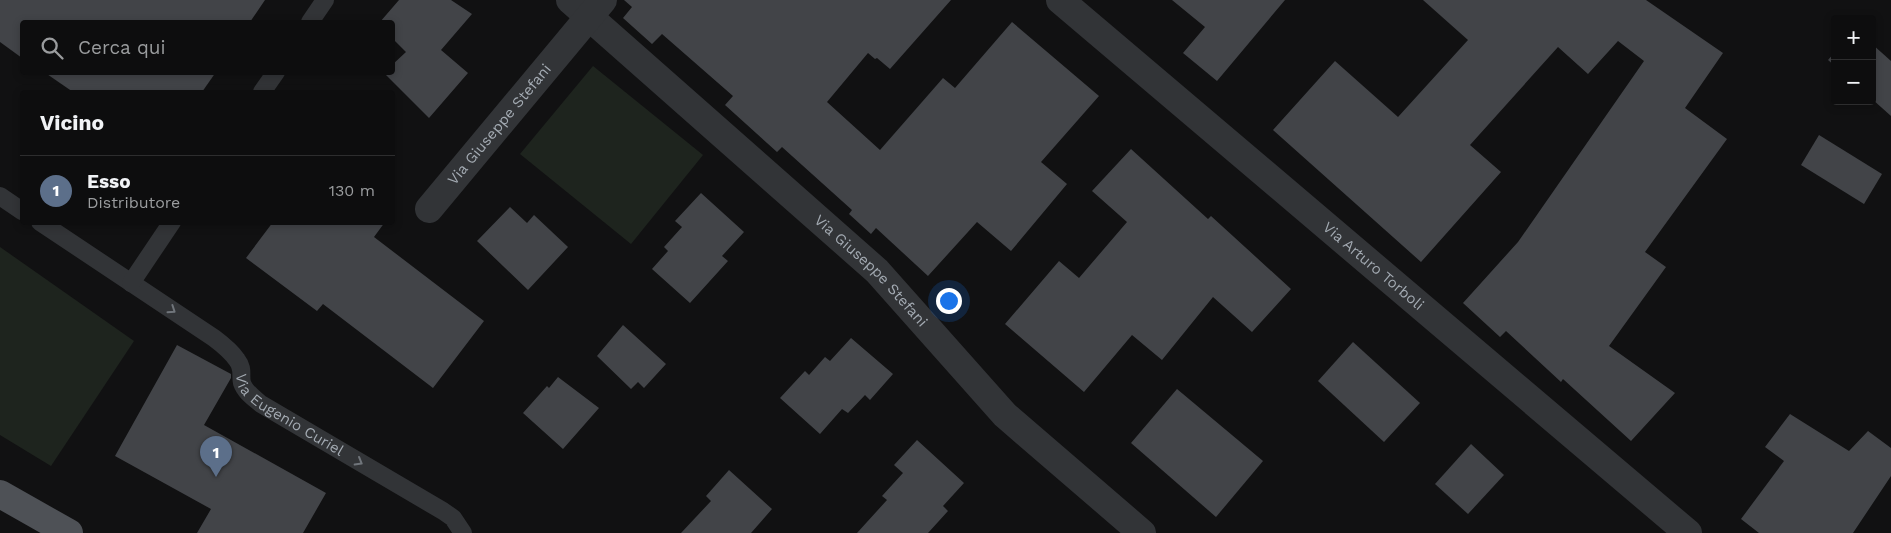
<!DOCTYPE html>
<html lang="it">
<head>
<meta charset="utf-8">
<style>
	:root { --surface:#0d0d0e; --page:#1b1b1c; --text:#f1f3f6; --muted:#9a9c9e; --line:#2d2d2e; --accent:#d93025 }
	body { margin:0; font-family:"Work Sans",sans-serif; background:var(--page); color:var(--text) }
	.controls { position:absolute; right:15px; top:15px; display:grid; overflow:hidden; border-radius:5px; box-shadow:0 2px 8px #0003 }
	.controls button { width:45px; height:45px; display:grid; place-items:center; padding:0; border:0; border-bottom:1px solid var(--line); background:var(--surface); color:var(--text); font:25px sans-serif }
	.you { position:absolute; left:948px; top:300px; width:18px; height:18px; margin:-12px; border:4px solid #fff; border-radius:50%; background:#1a73e8; box-shadow:0 0 0 8px #1a73e833 }
	.badge { display:grid; place-items:center; width:32px; height:32px; border-radius:50%; background:var(--accent); color:#fff; font-size:16px; font-weight:700 }
	.pin { position:absolute; translate:-50% -41px; filter:drop-shadow(0 1px 2px #0008) }
	.pin::after { content:''; position:absolute; top:26px; width:18px; height:15px; background:inherit; clip-path:polygon(0 0,100% 0,50% 100%) }
	.list { margin:0; padding:0; list-style:none }
	h2 { display:flex; justify-content:space-between; align-items:center; height:65px; margin:0; padding:0 20px; font-size:21px }
	h2 small { font-size:16px; font-weight:400; color:var(--muted) }
	.list li { display:grid; grid-template-columns:32px 1fr auto; gap:15px; align-items:center; box-sizing:border-box; height:70px; padding:0 20px; border-top:1px solid var(--line) }
	.list b { display:block; font-size:19px; white-space:nowrap }
	.list p { margin:0; font-size:16px; white-space:nowrap; color:var(--muted) }
	.list em { font-size:16px; font-style:normal; color:var(--muted) }
	.icon { flex:none; width:28px; height:28px; fill:none; stroke:currentColor; stroke-width:2; stroke-linecap:round; stroke-linejoin:round }
	.map { position:relative; flex:none; width:1891px; height:533px; overflow:hidden }
	.search { position:absolute; background:var(--surface); box-shadow:0 2px 8px #0003; left:20px; top:20px; width:375px; height:55px; display:flex; align-items:center; gap:12px; box-sizing:border-box; padding:0 18px; border-radius:5px; color:var(--muted); font-size:19px }
	.panel { position:absolute; background:var(--surface); box-shadow:0 2px 8px #0003; left:20px; top:90px; width:375px; height:135px; border-radius:5px }
	.map>svg:first-child { display:block }
	.green { fill:#1e241e }
	.building { fill:#424448 }
	.lines { fill:none; stroke-linecap:round; stroke-linejoin:round }
	.lane { stroke:#323437; stroke-width:18 }
	.street { stroke:#323437; stroke-width:28 }
	.primary { stroke:#4e5156; stroke-width:28 }
	.oneway { stroke:#70757b }
	.labels { text-anchor:middle; dominant-baseline:central; stroke-width:4; stroke-linejoin:round; paint-order:stroke }
	.street-label { font-size:15px; fill:#a3aab2; stroke:#0c0c0d }
</style>
</head>
<body>
<div class="map">
<svg width="1891" height="533" viewBox="0 0 1891 533">
	<rect width="100%" height="100%" fill="#111112"/>
	<!-- green -->
	<g class="green">
		<polygon points="593,66 703,155 631,244 520,154"/>
		<polygon points="0,247 134,341 51,466 0,435"/>
	</g>
	<!-- building -->
	<g class="building">
		<polygon points="0,0 265,0 250,22 22,22 22,58 0,42"/>
		<polygon points="399,0 451,0 472,14 441,50 468,73 429,118 384,73 392,72 392,65 406,52 392,38 392,22 380,22"/>
		<polygon points="624,0 951,0 890,69 877,58 875,59 868,53 827,102 880,150 943,78 955,88 1012,22 1099,96 1041,162 1067,184 1011,251 977,222 928,276 876,228 871,234 849,214 852,210 782,147 777,152 725,105 733,96 662,34 652,44 623,18 632,7"/>
		<polygon points="1172,0 1285,0 1217,81 1183,53 1205,27"/>
		<polygon points="1423,0 1646,0 1723,53 1685,108 1727,139 1645,252 1666,267 1609,346 1675,393 1631,441 1563,379 1561,382 1506,331 1500,337 1463,303 1518,242 1644,61 1618,41 1588,74 1558,47 1470,145 1501,172 1421,262 1273,130 1335,61 1398,117 1468,40"/>
		<polygon points="1872,44 1891,61 1891,116 1872,99"/>
		<polygon points="1835,52 1835,66 1828,60"/>
		<polygon points="44,72 216,72 202,92 73,92"/>
		<polygon points="1819,135 1882,174 1864,204 1801,165"/>
		<polygon points="1131,149 1208,219 1211,216 1291,289 1252,332 1213,297 1162,360 1132,335 1084,392 1005,324 1059,261 1079,278 1127,222 1092,191"/>
		<polygon points="701,193 744,232 722,256 728,261 690,303 652,269 668,251 664,247 682,227 675,221"/>
		<polygon points="510,207 527,223 534,215 568,247 528,290 477,241"/>
		<polygon points="273,222 385,222 374,237 484,321 433,388 323,304 317,311 246,258"/>
		<polygon points="623,325 666,364 644,388 638,382 631,389 597,356"/>
		<polygon points="851,338 893,374 870,400 865,395 848,413 842,409 820,434 780,398 805,371 809,375 825,357 830,361"/>
		<polygon points="1353,342 1420,403 1384,442 1318,381"/>
		<polygon points="177,345 231,374 231,378 204,425 326,493 303,533 197,533 211,509 115,456"/>
		<polygon points="558,377 599,408 563,449 523,413 547,386 549,388"/>
		<polygon points="1177,389 1263,461 1216,517 1131,443"/>
		<polygon points="1790,414 1849,451 1868,431 1891,448 1891,476 1853,533 1759,533 1741,519 1784,461 1765,447"/>
		<polygon points="917,440 964,483 943,506 948,511 928,533 857,533 887,500 882,496 903,473 894,465"/>
		<polygon points="1471,444 1504,475 1468,514 1435,484"/>
		<polygon points="729,470 772,509 751,533 681,533 711,501 706,496"/>
	</g>
	<g class="lines">
		<!-- lane -->
		<g class="lane">
			<polyline points="310,22 325,0"/>
			<polyline points="262,92 276,72"/>
			<polyline points="0,196 22,211"/>
			<path id="s1" d="M40,222L214,338C222,344 231,351 237,360C244,369 240,375 242,383C245,392 254,398 261,404L443,511L453,518L463,533"/>
			<polyline points="131,283 172,222"/>
		</g>
		<!-- street -->
		<g class="street">
			<path id="s2" d="M570,0L877,271L1005,415L1142,533"/>
			<path id="s3" d="M1060,0L1688,533"/>
			<path id="s4" d="M429,209L603,0"/>
		</g>
		<!-- primary -->
		<polyline class="primary" points="0,494 69,533"/>
	</g>
	<!-- one-way arrows -->
	<defs><path id="oneway-chevron" d="M-2-3.5L2.5 0L-2 3.5" fill="none" stroke-width="1.6" stroke-linecap="round" stroke-linejoin="round" transform="scale(1.25)"/></defs>
	<g class="oneway">
		<use href="#oneway-chevron" transform="translate(172 310) rotate(34)"/>
		<use href="#oneway-chevron" transform="translate(359 462) rotate(30)"/>
	</g>
	<g class="labels">
		<!-- street labels -->
		<g class="street-label">
			<text stroke="none"><textPath href="#s4" startOffset="110">Via Giuseppe Stefani</textPath></text>
			<text stroke="none"><textPath href="#s3" startOffset="411">Via Arturo Torboli</textPath></text>
			<text stroke="none"><textPath href="#s2" startOffset="405">Via Giuseppe Stefani</textPath></text>
			<text stroke="none"><textPath href="#s1" startOffset="322">Via Eugenio Curiel</textPath></text>
		</g>
	</g>
</svg>
<div class="controls">
<button>+</button>
<button>−</button>
</div>
<div class="you"></div>
<div class="pin badge" style="left:216px;top:477px;background:#5c6f8a">1</div>
<div class="search"><svg class="icon" aria-label="search" viewBox="0 0 24 24"><circle cx="10" cy="10" r="6"/><path d="M15 15l6 6"/></svg>Cerca qui</div>
<section class="panel">
<h2>Vicino<small></small></h2>
<ul class="list">
<li><span class="badge" style="background:#5c6f8a">1</span><div><b>Esso</b><p>Distributore</p></div><em>130 m</em></li>
</ul>
</section>
</div>
</body>
</html>
